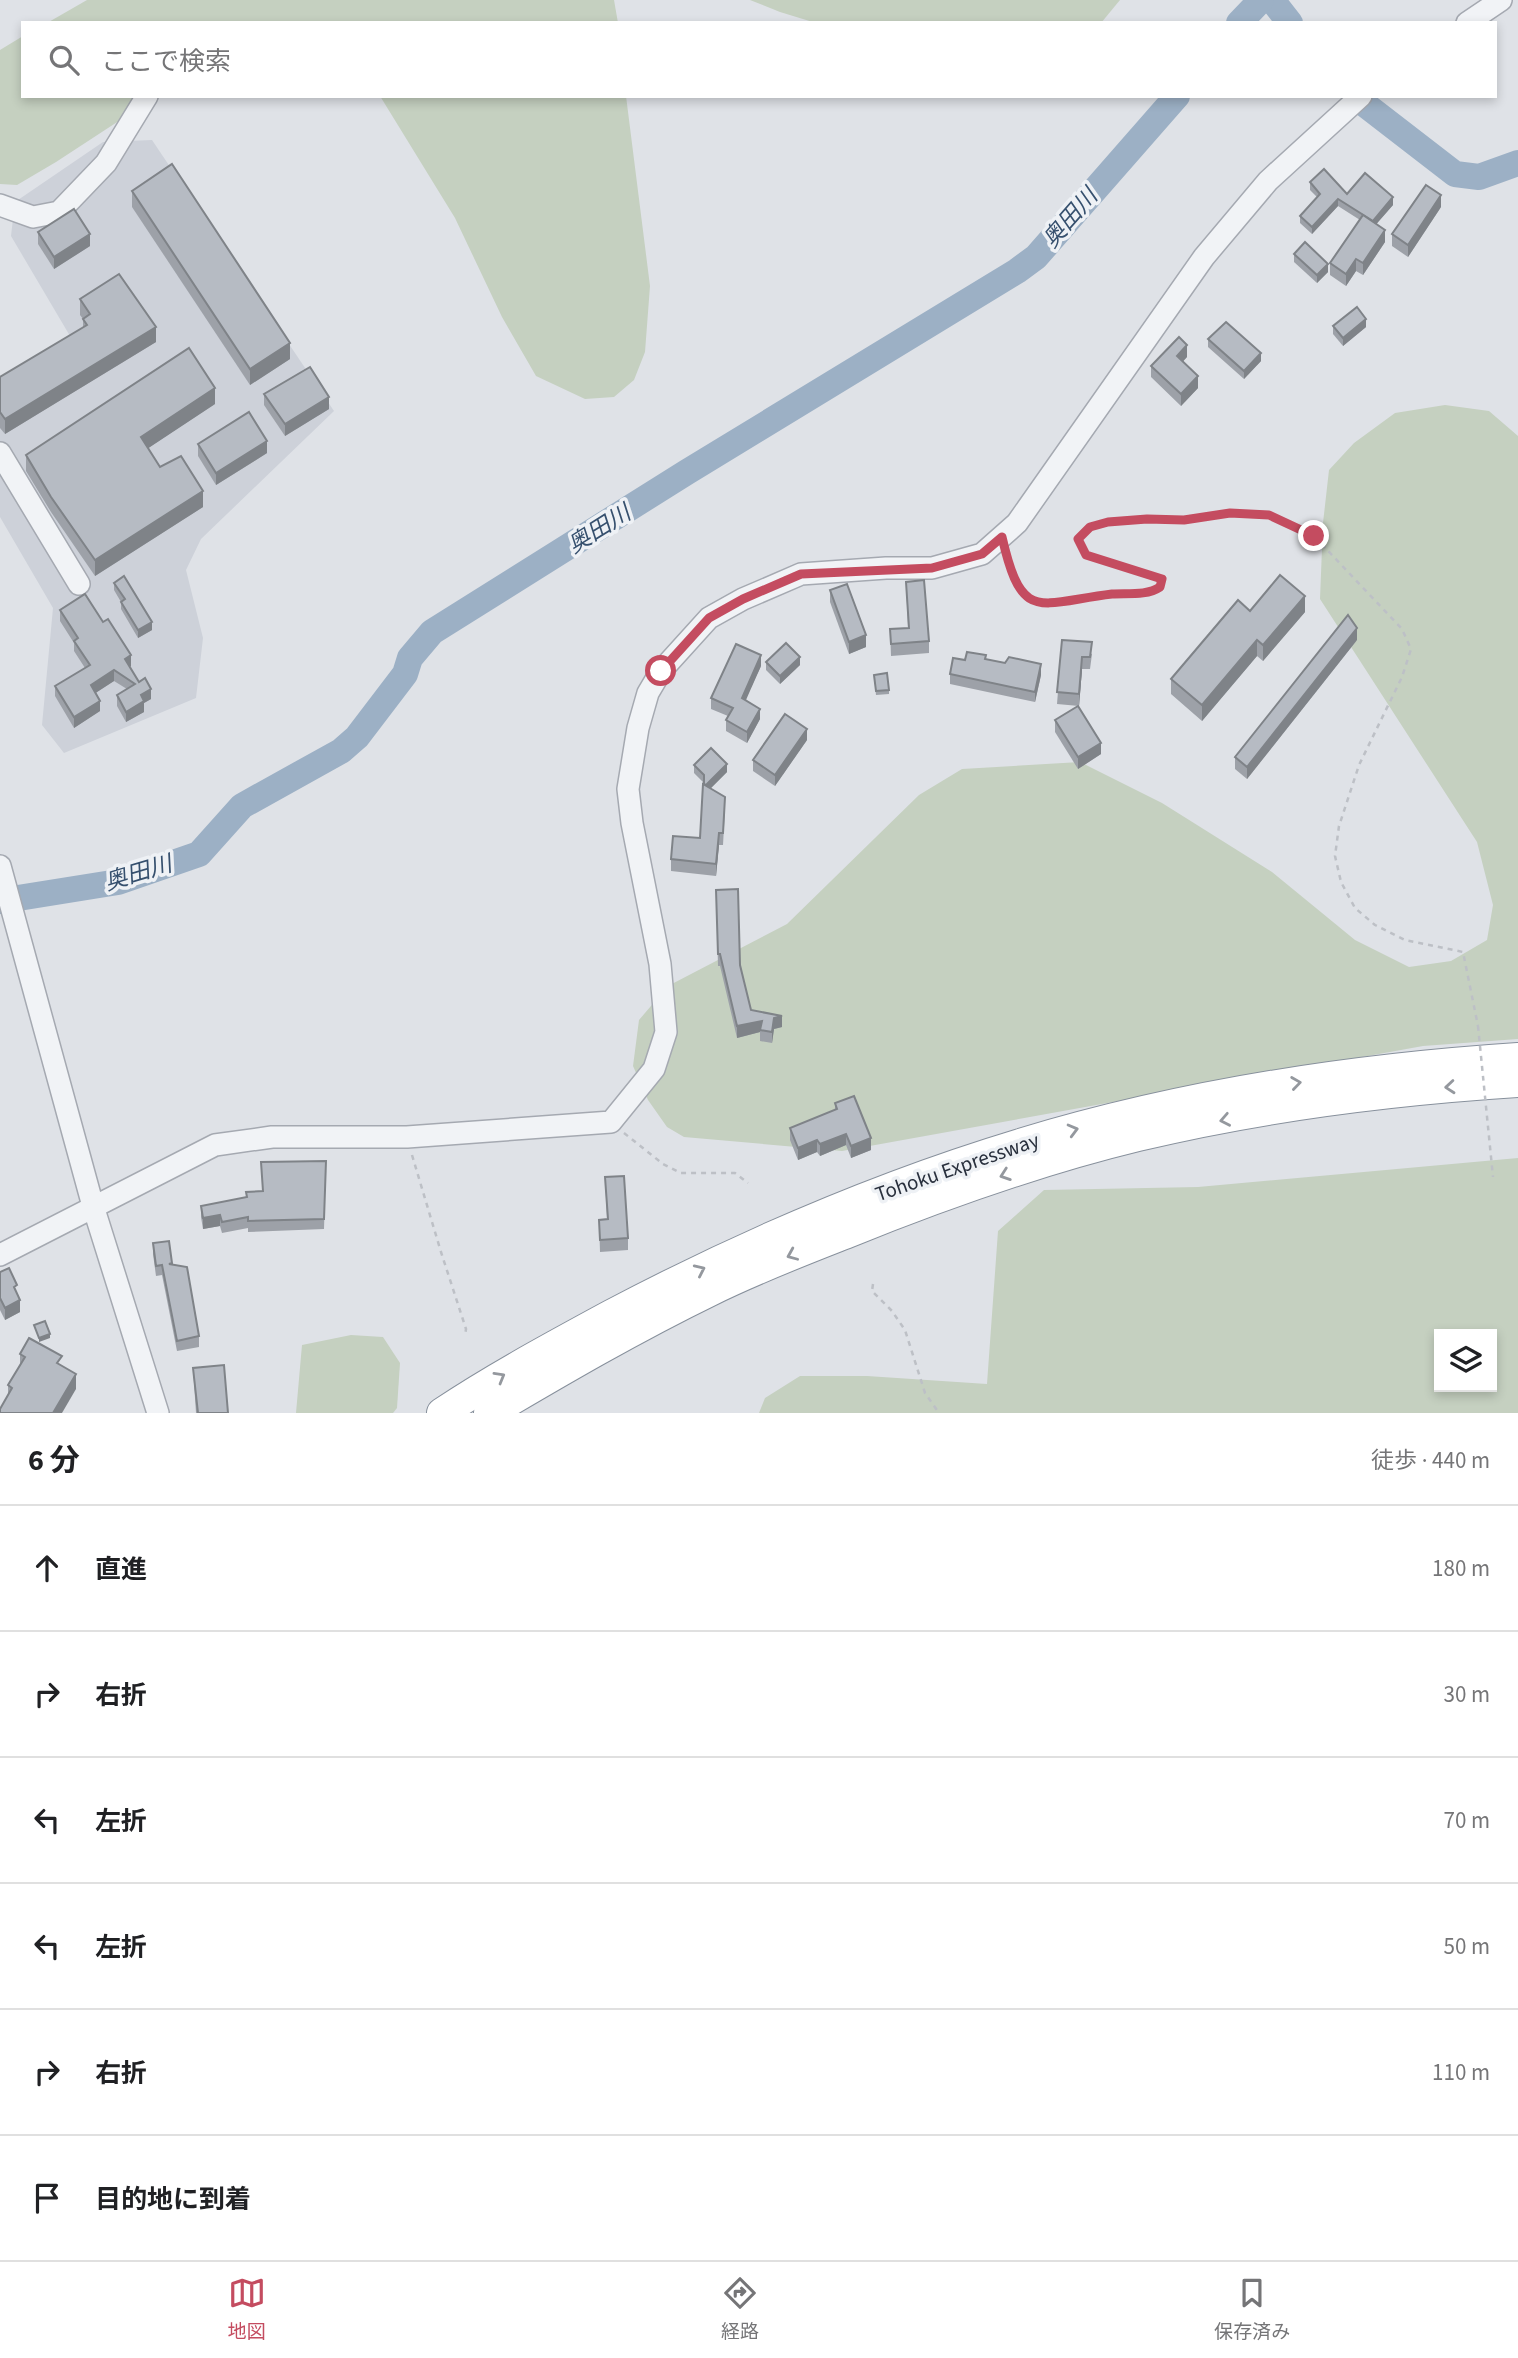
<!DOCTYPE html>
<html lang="ja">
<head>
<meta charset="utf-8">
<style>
	:root { --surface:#fff; --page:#f2f2f2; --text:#202124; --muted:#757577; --line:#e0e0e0; --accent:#c44c60 }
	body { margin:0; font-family:"Source Sans 3","Noto Sans JP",sans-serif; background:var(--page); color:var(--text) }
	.controls { position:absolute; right:21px; bottom:21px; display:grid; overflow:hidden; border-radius:0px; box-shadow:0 4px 10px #0003 }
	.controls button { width:63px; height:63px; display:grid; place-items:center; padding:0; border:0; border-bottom:2px solid var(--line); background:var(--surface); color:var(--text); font:35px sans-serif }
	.stop { position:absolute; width:21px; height:21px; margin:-16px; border:5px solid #c44c60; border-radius:50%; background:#fff }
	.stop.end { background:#c44c60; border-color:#fff; box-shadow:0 2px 7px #0008 }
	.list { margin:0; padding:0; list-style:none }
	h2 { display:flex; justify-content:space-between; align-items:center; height:91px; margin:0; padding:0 28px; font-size:30px }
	h2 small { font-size:23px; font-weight:400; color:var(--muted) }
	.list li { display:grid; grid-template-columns:46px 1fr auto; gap:21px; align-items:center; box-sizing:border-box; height:126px; padding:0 28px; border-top:2px solid var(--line) }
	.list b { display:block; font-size:26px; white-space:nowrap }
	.list em { font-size:23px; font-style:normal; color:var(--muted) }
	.icon { flex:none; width:38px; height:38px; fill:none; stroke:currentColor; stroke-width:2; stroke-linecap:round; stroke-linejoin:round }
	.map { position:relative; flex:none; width:1518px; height:1413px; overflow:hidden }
	.search { position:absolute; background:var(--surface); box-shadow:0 4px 10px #0003; left:21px; right:21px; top:21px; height:77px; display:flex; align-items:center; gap:18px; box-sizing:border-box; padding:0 24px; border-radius:0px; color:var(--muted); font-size:26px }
	.sheet { height:847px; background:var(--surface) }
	nav { display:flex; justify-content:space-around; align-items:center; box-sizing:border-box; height:98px; border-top:2px solid var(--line); background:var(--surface); font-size:19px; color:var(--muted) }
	nav a { display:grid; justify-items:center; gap:4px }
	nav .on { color:var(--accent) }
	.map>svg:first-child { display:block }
	.built { fill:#cdd1d9 }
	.green { fill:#c5d0c0; fill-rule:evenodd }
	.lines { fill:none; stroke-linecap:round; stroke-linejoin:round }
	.river { stroke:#9cb0c5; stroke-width:26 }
	.minor-casing { stroke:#a5a9b1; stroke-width:24 }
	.highway-casing { stroke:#87909c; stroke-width:32 }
	.path { stroke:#bdc0c6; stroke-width:2.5; stroke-dasharray:5 5; stroke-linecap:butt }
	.minor { stroke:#f1f3f6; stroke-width:21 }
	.highway { stroke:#fff; stroke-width:30 }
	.path-bridge { stroke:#bdc0c6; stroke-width:2.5; stroke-dasharray:5 5; stroke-linecap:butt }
	.wall { fill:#9da1a8 }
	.shaded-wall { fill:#7f8388 }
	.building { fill:#b6bbc3; stroke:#7f8388; stroke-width:2 }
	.oneway { stroke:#94989e }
	.route { stroke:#c44c60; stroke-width:9 }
	.labels { text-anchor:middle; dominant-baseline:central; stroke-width:7; stroke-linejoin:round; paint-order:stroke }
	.street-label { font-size:21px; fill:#29303d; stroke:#eef1f5 }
	.water-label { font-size:23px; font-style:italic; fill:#36506e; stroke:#eef1f5 }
</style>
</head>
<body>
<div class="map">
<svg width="1518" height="1413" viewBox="0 0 1518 1413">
	<rect width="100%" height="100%" fill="#dfe2e7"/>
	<!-- built -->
	<polygon class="built" points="152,140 334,411 201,539 186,570 203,638 196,698 64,753 42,725 53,608 0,517 0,379 70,336 11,236 15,202 103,142"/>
	<!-- green -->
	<g class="green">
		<polygon points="87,0 614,0 618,23 47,23"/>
		<polygon points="750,0 1120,0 1101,23 816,23 780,12"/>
		<polygon points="23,36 23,96 157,96 56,162 17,185 0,184 0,50"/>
		<polygon points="380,96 626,96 650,286 645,352 634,380 614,397 585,399 536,376 502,317 455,218"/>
		<polygon points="1445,405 1489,411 1518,436 1518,1039 1423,1046 842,1151 684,1137 667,1127 648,1100 633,1066 639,1020 668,986 787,924 919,795 962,769 1080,762 1162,803 1272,872 1355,940 1409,967 1451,961 1487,940 1493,905 1477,842 1320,599 1323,523 1329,470 1354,443 1395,413"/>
		<path d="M1518,1158V1413H759L765,1398L800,1376H867L987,1384L998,1231L1044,1190L1198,1187ZM1439,1334H1492V1387H1439Z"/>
		<polygon points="351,1335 383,1337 400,1363 397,1408 393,1413 296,1413 302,1345"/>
	</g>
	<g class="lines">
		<!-- river -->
		<g class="river">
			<polyline points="1272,0 1290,23"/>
			<polyline points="1239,23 1261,0"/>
			<polyline points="1354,96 1455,174 1479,177 1518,163"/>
			<polyline points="0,901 118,882 199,854 242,806 341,751 357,737 405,674 410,658 432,632 687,472 1017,271 1036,257 1177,96"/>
		</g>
		<!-- minor casing -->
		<g class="minor-casing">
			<g id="minor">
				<polyline points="1467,23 1501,0"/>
				<polyline points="0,205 33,217 59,212 106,163 147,96"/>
				<polyline points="0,453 79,584"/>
				<polyline points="0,866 93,1206 158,1413"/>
				<polyline points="0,1255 215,1145 272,1137 407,1137 611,1122 654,1069 666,1032 660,964 632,823 628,789 638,728 648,693 661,671 709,618 743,599 801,574 886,568 932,568 982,554 1017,523 1204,257 1268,181 1361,96"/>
			</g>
		</g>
		<!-- highway casing -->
		<g class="highway-casing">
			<g id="highway">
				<path d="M442,1413C496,1377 554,1346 611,1315C742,1246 878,1187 1020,1144C1181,1095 1350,1069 1518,1058"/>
				<path d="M489,1413C562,1370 634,1328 710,1291C754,1269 801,1251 847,1233C941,1195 1039,1160 1138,1136C1259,1107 1393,1090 1518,1082"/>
			</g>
		</g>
		<!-- path -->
		<g class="path">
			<polyline points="1006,554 1012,575 1023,594 1036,602 1051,604 1112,594 1154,591 1160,587 1162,579 1085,555 1078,539 1090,527 1108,522 1147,519 1184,520 1230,513 1269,515 1314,536 1402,629 1411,649 1402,677 1359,765 1339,826 1335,856 1341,882 1355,908 1375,925 1405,940 1463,952 1478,1026"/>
			<polyline points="624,1133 663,1164 681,1173 735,1173 748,1183"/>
			<polyline points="412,1155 441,1252 466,1329 465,1336"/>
			<polyline points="873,1284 872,1291 892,1311 905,1330 925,1393 939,1413"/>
		</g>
		<!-- minor -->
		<use href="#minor" class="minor"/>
		<!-- highway -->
		<use href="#highway" class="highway"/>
		<!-- path-bridge -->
		<polyline class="path-bridge" points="1478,1026 1493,1177"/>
	</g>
	<!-- wall -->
	<g class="wall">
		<polygon points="1310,182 1347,194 1393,205 1376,224 1385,242 1363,275 1356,271 1346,286 1330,275 1330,263 1360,220 1338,206 1312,234 1300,223 1300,216 1317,197 1310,190"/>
		<polygon points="132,191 290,359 250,385 132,207"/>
		<polygon points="1441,207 1408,257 1392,246 1392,234"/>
		<polygon points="38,232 90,246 54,269 38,244"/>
		<polygon points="1294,254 1328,272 1317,283 1294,262"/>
		<polygon points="80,299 156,342 5,434 0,428 0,377 83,328 83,319 80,315"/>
		<polygon points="1333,326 1366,327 1343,346 1333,334"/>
		<polygon points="1208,339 1261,361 1244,379 1208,347"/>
		<polygon points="1187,357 1183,361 1198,388 1181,406 1151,377 1151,366"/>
		<polygon points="264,394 329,409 285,436 264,405"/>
		<polygon points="215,404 148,448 160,467 203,507 95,576 51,512 26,471 26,455"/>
		<polygon points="198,444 267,453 216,485 198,456"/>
		<polygon points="906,582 929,641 929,653 891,656 890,629 908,628"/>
		<polygon points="114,583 152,630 138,638 121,609 121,602 114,590"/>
		<polygon points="830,590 866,647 849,654 830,602"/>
		<polygon points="60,610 131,666 129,667 151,699 144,703 144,712 126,722 117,706 117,695 127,689 114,681 95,693 100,711 74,728 55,696 55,686 85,668 74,651 74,643 60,621"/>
		<polygon points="1250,611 1305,612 1263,661 1257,656 1202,721 1171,694 1171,679"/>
		<polygon points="1062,640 1092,654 1090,669 1082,669 1079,706 1057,704"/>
		<polygon points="1357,640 1247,779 1235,769 1235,757"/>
		<polygon points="986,659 1041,675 1035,702 950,684 950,674 965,660"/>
		<polygon points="766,662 800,665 780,684 766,670"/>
		<polygon points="761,666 745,700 760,719 747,743 726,731 726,720 728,716 711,709 711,698"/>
		<polygon points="874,675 889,690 889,694 876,695"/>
		<polygon points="1055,720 1101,754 1078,769 1055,732"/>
		<polygon points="807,740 775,786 753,771 753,760"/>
		<polygon points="694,765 727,772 711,788 725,809 723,845 719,845 716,876 671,871 671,859 700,838 704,783 694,773"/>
		<polygon points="716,890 740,965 751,1010 782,1027 774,1029 772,1043 760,1041 760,1032 737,1038 720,966 718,966"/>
		<polygon points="835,1103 871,1150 851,1158 846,1145 820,1156 817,1152 798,1160 790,1140 790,1128 835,1110"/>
		<polygon points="326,1161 324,1229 248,1232 248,1228 222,1233 220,1226 203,1229 201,1217 201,1206 246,1197 262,1191"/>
		<polygon points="605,1177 628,1238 628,1250 600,1252 599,1220 607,1219"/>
		<polygon points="153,1243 199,1336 199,1347 177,1351 162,1275 156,1276 153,1254"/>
		<polygon points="0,1272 17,1294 20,1312 5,1320 0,1310"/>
		<polygon points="20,1354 62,1366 76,1389 8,1395 8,1385 20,1365"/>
		<polygon points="193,1368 228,1413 196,1413"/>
	</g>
	<!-- shaded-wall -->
	<g class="shaded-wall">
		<polygon points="1441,195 1441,207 1408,257 1408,245"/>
		<polygon points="1393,197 1393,205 1373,228 1373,221"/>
		<polygon points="1338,199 1338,206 1312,234 1312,227"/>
		<polygon points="1385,230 1385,242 1363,275 1363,263"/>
		<polygon points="90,234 90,246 54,269 54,257"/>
		<polygon points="1356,259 1356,271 1346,286 1346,274"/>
		<polygon points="1328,264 1328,272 1317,283 1317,275"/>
		<polygon points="1366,319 1366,327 1343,346 1343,338"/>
		<polygon points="156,327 156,342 5,434 5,419"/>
		<polygon points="290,343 290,359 250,385 250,369"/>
		<polygon points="1187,345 1187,357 1177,368 1177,356"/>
		<polygon points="1261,353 1261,361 1244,379 1244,371"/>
		<polygon points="1198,376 1198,388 1181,406 1181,394"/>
		<polygon points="215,388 215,404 141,453 141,437"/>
		<polygon points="329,397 329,409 285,436 285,424"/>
		<polygon points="267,441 267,453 216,485 216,473"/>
		<polygon points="203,491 203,507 95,576 95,560"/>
		<polygon points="1305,596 1305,612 1263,661 1263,645"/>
		<polygon points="152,622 152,630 138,638 138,630"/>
		<polygon points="1357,628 1357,640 1247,779 1247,767"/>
		<polygon points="866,635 866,647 849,654 849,642"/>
		<polygon points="1257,640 1257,656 1202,721 1202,705"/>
		<polygon points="131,655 131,666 125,670 125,659"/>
		<polygon points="761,655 761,666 742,709 742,698"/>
		<polygon points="800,657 800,665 780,684 780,676"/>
		<polygon points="1082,657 1082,669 1079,706 1079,694"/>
		<polygon points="1041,664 1041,675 1035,702 1035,692"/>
		<polygon points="114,670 114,681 91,696 91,685"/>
		<polygon points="151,689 151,699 144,703 144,712 126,722 126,712 141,695"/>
		<polygon points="100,701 100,711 74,728 74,717"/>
		<polygon points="760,709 760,719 747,743 747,732"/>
		<polygon points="807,729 807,740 775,786 775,775"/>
		<polygon points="1101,743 1101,754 1078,769 1078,757"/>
		<polygon points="727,764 727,772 703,796 703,788"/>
		<polygon points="719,833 719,845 716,876 716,864"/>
		<polygon points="782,1016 782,1027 774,1029 772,1043 772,1032 774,1018"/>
		<polygon points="762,1021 760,1032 737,1038 737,1026"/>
		<polygon points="846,1134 846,1145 820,1156 820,1144"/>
		<polygon points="871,1138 871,1150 851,1158 851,1146"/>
		<polygon points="817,1140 817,1152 798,1160 798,1148"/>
		<polygon points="220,1215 220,1226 203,1229 203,1218"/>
		<polygon points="20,1300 20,1312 5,1320 5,1308"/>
		<polygon points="50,1334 50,1338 39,1342 39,1338"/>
		<polygon points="76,1374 76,1389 62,1413 53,1413"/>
	</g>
	<!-- building -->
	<g class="building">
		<polygon points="172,164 290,343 250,369 132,191"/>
		<polygon points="1324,169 1347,194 1365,173 1393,197 1373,221 1338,199 1312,227 1300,216 1320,194 1310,182"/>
		<polygon points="1426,185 1441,195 1408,245 1392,234"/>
		<polygon points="74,209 90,234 54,257 38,232"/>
		<polygon points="1363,215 1385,230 1363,263 1356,259 1346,274 1330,263"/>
		<polygon points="1305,242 1328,264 1317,275 1294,254"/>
		<polygon points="119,274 156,327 5,419 0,412 0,377 87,325 83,319 90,314 80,299"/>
		<polygon points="1357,307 1366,319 1343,338 1333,326"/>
		<polygon points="1226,322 1261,353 1244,371 1208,339"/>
		<polygon points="1179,337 1187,345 1177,356 1198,376 1181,394 1151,366"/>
		<polygon points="189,348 215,388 141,437 160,467 181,456 203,491 95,560 51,497 26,455"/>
		<polygon points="310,367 329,397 285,424 264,394"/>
		<polygon points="249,412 267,441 216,473 198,444"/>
		<polygon points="1280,575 1305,596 1263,645 1257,640 1202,705 1171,679 1238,600 1250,611"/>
		<polygon points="124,576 152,622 138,630 121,602 125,599 114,583"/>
		<polygon points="924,580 929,641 891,644 890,629 909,628 906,582"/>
		<polygon points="847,584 866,635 849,642 830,590"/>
		<polygon points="85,594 103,622 108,619 131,655 125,659 139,682 145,678 151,689 141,695 144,701 126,712 117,695 135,684 114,670 91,685 100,701 74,717 55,686 90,665 74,641 78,638 60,610"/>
		<polygon points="1348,615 1357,628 1247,767 1235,757"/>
		<polygon points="1062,640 1092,642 1090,657 1082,657 1079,694 1057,692"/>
		<polygon points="786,643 800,657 780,676 766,662"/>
		<polygon points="736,644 761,655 742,698 760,709 747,732 726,720 733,708 711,698"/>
		<polygon points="967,652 986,655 985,659 1005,663 1009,657 1041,664 1035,692 950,674 953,658 965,660"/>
		<polygon points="887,673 889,690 876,691 874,675"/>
		<polygon points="1078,706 1101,743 1078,757 1055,720"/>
		<polygon points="785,714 807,729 775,775 753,760"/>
		<polygon points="711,748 727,764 706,785 704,784 704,775 694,765"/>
		<polygon points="703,784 725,797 723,833 719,833 716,864 671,859 673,836 700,838"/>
		<polygon points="738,889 740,965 751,1010 782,1016 774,1018 772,1032 760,1030 762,1021 737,1026 720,954 718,954 716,890"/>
		<polygon points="854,1096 871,1138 851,1146 846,1134 820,1144 817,1140 798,1148 790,1128 837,1109 835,1103"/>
		<polygon points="326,1161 324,1219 248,1221 248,1217 222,1222 220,1215 203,1218 201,1206 247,1197 246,1192 263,1191 261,1162"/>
		<polygon points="624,1176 628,1238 600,1240 599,1220 608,1219 605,1177"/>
		<polygon points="169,1241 172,1263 169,1264 187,1267 199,1336 177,1341 162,1265 156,1266 153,1243"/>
		<polygon points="9,1268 17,1285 14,1287 20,1300 5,1308 0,1298 0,1272"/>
		<polygon points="45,1321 50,1334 39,1338 34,1325"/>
		<polygon points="29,1338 62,1356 57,1363 76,1374 53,1413 0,1413 0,1409 12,1388 8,1385 25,1357 20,1354"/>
		<polygon points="224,1365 228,1413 198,1413 193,1368"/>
	</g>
	<!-- one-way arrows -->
	<defs><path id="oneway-chevron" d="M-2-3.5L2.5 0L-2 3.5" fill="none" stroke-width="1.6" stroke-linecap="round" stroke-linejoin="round" transform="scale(1.75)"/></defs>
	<g class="oneway">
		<use href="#oneway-chevron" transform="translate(1296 1083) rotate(-8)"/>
		<use href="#oneway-chevron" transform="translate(1450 1087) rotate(175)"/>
		<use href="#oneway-chevron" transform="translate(1225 1120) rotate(169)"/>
		<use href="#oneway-chevron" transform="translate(1073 1130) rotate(-15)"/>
		<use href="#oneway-chevron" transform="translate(1005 1175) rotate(161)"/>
		<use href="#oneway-chevron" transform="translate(792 1255) rotate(157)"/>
		<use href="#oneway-chevron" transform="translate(700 1270) rotate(-25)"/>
		<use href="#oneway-chevron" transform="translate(500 1377) rotate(-30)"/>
	</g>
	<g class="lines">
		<!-- route -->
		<path class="route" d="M661,671L709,618L743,599L801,574L932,568L982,554L1002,537C1022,624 1038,603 1112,594C1127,593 1147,596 1160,587L1162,579L1086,555L1078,539L1090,527L1108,522L1147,519L1184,520L1230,513L1269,515L1314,536"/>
	</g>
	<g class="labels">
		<!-- street labels -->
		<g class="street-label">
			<text transform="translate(957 1167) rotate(-19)">Tohoku Expressway</text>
		</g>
		<!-- water labels -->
		<g class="water-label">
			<text transform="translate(1070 218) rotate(-49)">奥田川</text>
			<text transform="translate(599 529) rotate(-32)">奥田川</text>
			<text transform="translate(138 873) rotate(-17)">奥田川</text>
		</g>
	</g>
</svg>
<div class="controls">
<button><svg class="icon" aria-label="layers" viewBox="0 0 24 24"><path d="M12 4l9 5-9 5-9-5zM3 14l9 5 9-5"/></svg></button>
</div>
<div class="stop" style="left:661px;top:671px"></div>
<div class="stop end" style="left:1314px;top:536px"></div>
<div class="search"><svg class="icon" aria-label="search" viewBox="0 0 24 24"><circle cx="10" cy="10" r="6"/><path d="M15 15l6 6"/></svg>ここで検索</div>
</div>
<section class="sheet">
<h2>6 分<small>徒歩 · 440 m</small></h2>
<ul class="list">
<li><svg class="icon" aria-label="ahead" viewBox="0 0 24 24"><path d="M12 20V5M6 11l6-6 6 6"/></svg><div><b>直進</b></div><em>180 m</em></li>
<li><svg class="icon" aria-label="right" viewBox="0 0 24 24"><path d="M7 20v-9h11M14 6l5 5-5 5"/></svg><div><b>右折</b></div><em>30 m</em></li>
<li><svg class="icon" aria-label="left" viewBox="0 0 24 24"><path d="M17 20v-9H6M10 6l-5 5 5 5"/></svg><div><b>左折</b></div><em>70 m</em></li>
<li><svg class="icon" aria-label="left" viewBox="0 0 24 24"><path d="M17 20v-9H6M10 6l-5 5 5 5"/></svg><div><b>左折</b></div><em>50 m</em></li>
<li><svg class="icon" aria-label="right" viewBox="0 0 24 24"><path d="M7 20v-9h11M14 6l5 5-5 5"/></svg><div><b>右折</b></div><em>110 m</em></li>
<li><svg class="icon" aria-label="arrive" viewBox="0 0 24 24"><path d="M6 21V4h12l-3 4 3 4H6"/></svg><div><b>目的地に到着</b></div></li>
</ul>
</section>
<nav>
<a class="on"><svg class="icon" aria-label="map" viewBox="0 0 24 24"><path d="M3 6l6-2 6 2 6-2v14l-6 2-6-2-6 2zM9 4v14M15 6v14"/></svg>地図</a>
<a><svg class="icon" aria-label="directions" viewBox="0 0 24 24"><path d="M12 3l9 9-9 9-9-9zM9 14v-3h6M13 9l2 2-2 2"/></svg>経路</a>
<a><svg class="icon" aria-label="saved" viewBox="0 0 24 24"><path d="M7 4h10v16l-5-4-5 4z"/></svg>保存済み</a>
</nav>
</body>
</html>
